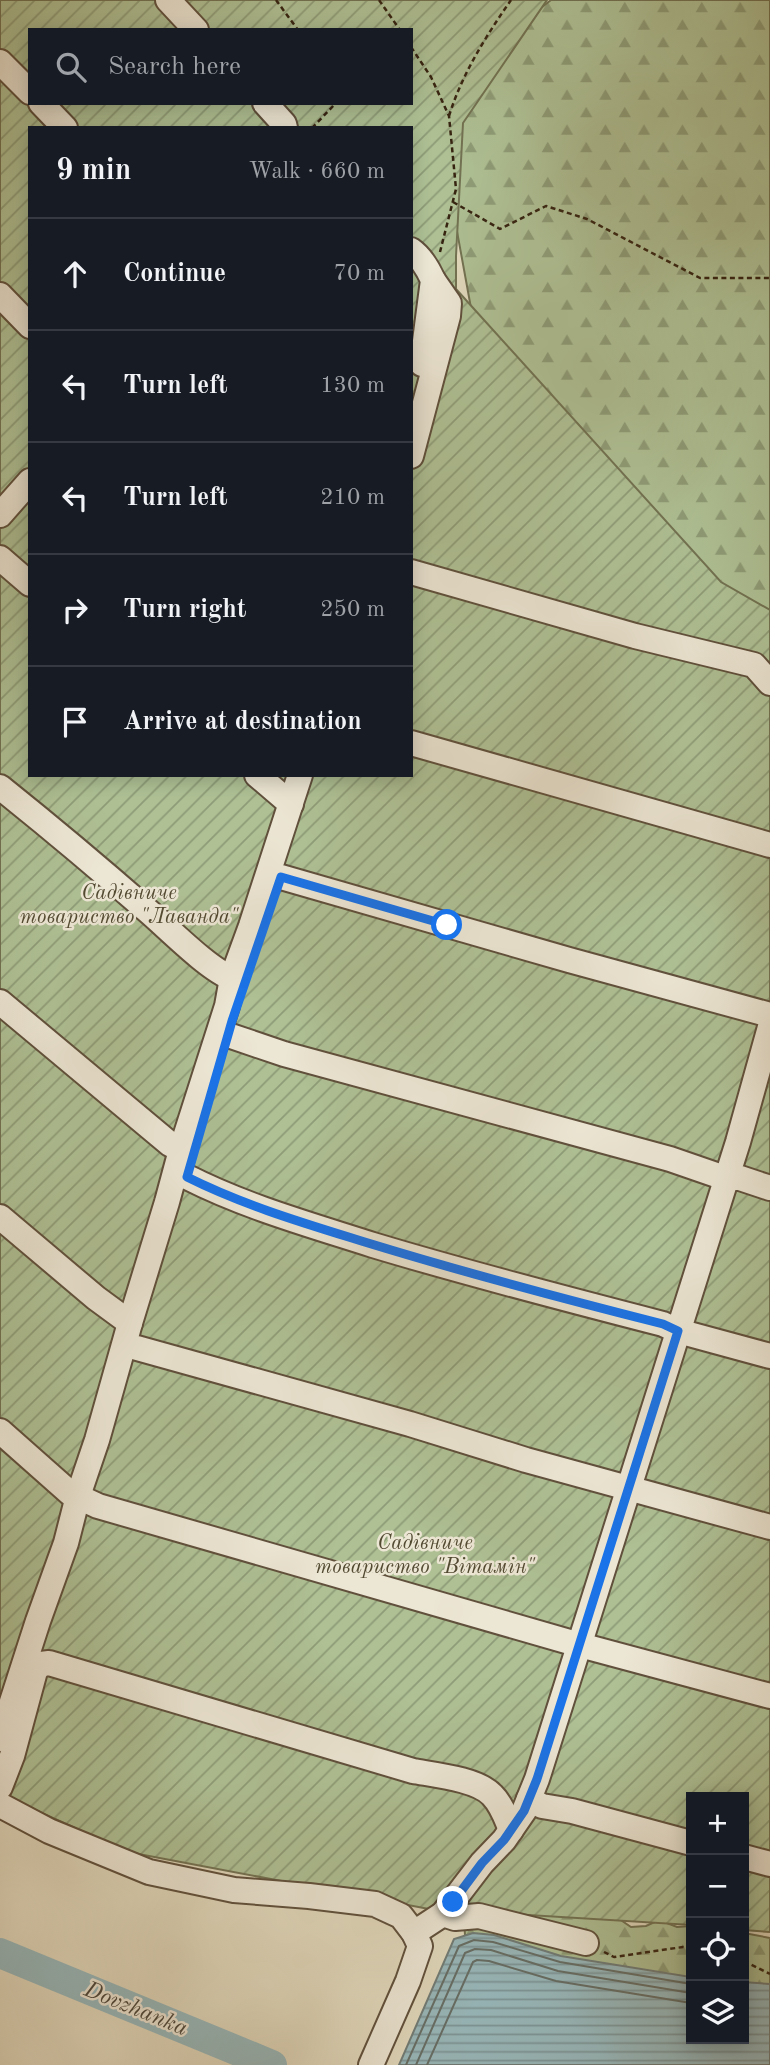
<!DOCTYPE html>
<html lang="en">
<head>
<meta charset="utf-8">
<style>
	:root { --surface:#171b24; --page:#20242c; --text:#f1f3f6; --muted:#9ea1a6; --line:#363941 }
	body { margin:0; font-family:"Old Standard TT",serif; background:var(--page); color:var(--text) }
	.controls { position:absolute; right:21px; bottom:21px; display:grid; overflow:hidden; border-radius:0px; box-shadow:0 4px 18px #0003 }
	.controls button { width:63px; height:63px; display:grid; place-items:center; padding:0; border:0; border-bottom:2px solid var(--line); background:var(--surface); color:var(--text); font:35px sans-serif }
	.stop { position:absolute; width:21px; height:21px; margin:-16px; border:5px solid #1a73e8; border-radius:50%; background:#fff }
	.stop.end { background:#1a73e8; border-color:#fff; box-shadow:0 2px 7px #0008 }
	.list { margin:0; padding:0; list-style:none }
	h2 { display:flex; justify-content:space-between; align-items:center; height:91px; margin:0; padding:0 28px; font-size:30px }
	h2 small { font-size:23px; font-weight:400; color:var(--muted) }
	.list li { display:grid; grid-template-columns:46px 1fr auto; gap:21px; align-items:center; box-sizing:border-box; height:112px; padding:0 28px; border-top:2px solid var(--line) }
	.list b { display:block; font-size:26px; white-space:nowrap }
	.list em { font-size:23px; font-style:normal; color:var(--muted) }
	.icon { flex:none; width:38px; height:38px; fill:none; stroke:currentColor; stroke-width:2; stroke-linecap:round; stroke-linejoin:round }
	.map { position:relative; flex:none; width:770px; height:2065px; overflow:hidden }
	.search { position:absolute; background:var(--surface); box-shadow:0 4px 18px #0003; left:28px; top:28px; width:385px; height:77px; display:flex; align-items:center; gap:18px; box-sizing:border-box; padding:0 24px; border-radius:0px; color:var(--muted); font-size:26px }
	.panel { position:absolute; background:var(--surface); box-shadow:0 4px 18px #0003; left:28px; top:126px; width:385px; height:651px; border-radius:0px }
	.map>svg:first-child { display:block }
	.forest { fill:url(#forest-firs); stroke:#727252; stroke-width:2 }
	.garden { fill:url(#garden-furrows); stroke:#727252; stroke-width:2; fill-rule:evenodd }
	.water { fill:url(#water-rules); stroke:#707c77; stroke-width:2 }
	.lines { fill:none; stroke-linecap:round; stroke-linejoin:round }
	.shore { stroke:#666e66; stroke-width:2 }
	.river { stroke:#98b8bb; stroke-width:30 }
	.minor-casing { stroke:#60503c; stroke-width:28 }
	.path { stroke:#352311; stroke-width:2.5; stroke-dasharray:5 3.5; stroke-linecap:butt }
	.minor { stroke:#ece6d4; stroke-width:24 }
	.route { stroke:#1a73e8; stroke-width:9 }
	.labels { text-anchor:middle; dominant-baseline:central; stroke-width:5; stroke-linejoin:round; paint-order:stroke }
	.park-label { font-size:21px; font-style:italic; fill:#534a32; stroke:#ece6d4 }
	.water-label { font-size:23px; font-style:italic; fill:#4e483c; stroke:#ece6d4 }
</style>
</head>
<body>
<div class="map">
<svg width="770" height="2065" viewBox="0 0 770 2065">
	<defs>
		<pattern id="forest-firs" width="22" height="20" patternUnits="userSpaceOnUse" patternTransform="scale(1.75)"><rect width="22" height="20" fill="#aec094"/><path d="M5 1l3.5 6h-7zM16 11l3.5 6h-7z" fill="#8e9c77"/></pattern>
		<pattern id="garden-furrows" width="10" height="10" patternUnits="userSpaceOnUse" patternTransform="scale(1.75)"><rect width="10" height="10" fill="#aec094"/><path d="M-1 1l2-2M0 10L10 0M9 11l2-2" fill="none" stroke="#8e9c77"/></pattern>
		<pattern id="water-rules" width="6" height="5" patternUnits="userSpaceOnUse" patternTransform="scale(1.75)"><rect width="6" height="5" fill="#98b8bb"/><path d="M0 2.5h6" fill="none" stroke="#7d9597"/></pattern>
	</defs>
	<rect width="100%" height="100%" fill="#e1d9bd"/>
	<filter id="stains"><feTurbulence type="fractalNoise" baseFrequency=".00286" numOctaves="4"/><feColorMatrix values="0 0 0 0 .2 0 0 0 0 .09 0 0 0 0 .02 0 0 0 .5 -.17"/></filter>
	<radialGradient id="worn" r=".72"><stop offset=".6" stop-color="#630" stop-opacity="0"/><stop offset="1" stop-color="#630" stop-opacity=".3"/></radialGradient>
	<!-- forest -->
	<g class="forest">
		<polygon points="551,0 770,0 770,676 471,308 432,94"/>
		<polygon points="590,1899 631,1927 646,1926 659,1920 677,1927 691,1926 691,1997 471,1942 465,1935 464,1919"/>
		<polygon points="744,1933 770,1938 770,1999 744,1995"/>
	</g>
	<!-- garden -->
	<path class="garden" d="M0,0H547L463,123L456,256V289L721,582L770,610V1932L744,1930V1797H691V1925L429,1909L128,1852L11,1799L0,1768ZM30,30H411V103H30ZM30,128H411V775H30Z"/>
	<!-- water -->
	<polygon class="water" points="473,1933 494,1935 561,1956 691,1977 691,2039 744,2039 744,1982 770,1984 770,2065 399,2065 454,1939"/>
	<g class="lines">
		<!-- shore -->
		<g class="shore">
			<polyline points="406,2065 459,1946 474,1940 493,1942 560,1962 691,1984"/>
			<polyline points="416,2065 465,1953 475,1949 491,1950 558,1971 691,1993"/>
			<polyline points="427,2065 473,1962 477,1960 489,1961 556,1981 691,2003"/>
		</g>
		<!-- river -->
		<polyline class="river" points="0,1953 272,2065"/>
		<!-- minor casing -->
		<g class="minor-casing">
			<g id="minor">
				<polyline points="168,0 196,30"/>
				<polyline points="0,62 30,92"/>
				<polyline points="41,103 65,128"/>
				<polyline points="265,103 284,124 285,128"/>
				<path d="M411,250C421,257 428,269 433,280L422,364"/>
				<polyline points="0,295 30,326"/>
				<polyline points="411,456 448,316 449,303 433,280"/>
				<polyline points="0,515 30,481"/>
				<polyline points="0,558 30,584"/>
				<polyline points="411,572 635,636 754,665 770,683"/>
				<polyline points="411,743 770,845"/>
				<polyline points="257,775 291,804"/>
				<path d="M0,787C50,827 100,869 148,911C168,928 209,970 232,978"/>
				<polyline points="281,877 569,960 770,1015"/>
				<polyline points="0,1002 170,1144 181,1150"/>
				<polyline points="228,1035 284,1054 670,1159 725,1178 740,1178 770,1188"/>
				<path d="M187,1177C246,1207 311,1225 373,1245C469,1274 566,1299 663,1324L678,1331L770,1356"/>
				<polyline points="0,1217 96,1298 130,1323"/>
				<polyline points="137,1348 410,1424 526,1460 770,1527"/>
				<polyline points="0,1431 70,1493 98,1506 580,1645 770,1696"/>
				<polyline points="0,1739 38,1621 66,1543 78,1496 97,1440 130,1323 167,1202 181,1150 227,1006 232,978 251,926 300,775"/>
				<path d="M0,1787L12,1756L35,1671L41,1664L49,1663L413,1771C435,1775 477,1779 492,1795C502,1805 506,1818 511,1830"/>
				<polyline points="529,1799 542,1806 572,1811 691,1843"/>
				<polyline points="0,1805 49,1831 149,1872 234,1890 309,1896 375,1904 401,1916 414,1933 420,1946 408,1981 371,2065"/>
				<polyline points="744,1857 770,1864"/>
				<polyline points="443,1914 455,1918 479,1916 586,1943"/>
				<polyline points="414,1933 443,1914 482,1863 504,1840 524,1811 537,1779 738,1142 770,1027"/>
			</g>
		</g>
		<!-- path -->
		<g class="path">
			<polyline points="276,0 298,30"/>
			<polyline points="379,0 400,30"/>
			<polyline points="411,47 431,77 449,116 456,189 440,252"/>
			<path d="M449,116C462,74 486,36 511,0"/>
			<polyline points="312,128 336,103"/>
			<polyline points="453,202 500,229 546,206 587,219 700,278 770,278"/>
			<polyline points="604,1952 614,1957 683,1947 691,1948"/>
			<polyline points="744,1961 770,1974"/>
		</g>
		<!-- minor -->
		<use href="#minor" class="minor"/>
	</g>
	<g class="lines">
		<!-- route -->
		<path class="route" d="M447,925L281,877L232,1021L187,1177C245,1206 307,1224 368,1243C466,1273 564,1299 663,1324L678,1331L537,1779L524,1811L504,1840L482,1863L453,1902"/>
	</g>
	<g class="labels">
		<!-- park labels -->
		<g class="park-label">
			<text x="129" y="893">Садівниче<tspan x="129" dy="24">товариство "Лаванда"</tspan></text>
			<text x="425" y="1543">Садівниче<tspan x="425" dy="24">товариство "Вітамін"</tspan></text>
		</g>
		<!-- water labels -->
		<g class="water-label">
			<text transform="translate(136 2009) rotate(22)">Dovzhanka</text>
		</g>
	</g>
	<rect width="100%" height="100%" filter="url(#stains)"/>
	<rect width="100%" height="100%" fill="url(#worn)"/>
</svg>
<div class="controls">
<button>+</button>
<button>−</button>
<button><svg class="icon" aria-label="locate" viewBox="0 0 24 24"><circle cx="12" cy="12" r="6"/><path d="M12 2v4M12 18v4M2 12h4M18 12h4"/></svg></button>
<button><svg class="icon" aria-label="layers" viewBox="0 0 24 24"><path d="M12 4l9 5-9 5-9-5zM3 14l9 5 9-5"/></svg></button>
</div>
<div class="stop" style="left:447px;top:925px"></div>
<div class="stop end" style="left:453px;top:1902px"></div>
<div class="search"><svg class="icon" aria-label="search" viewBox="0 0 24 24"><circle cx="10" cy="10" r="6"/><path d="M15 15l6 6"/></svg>Search here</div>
<section class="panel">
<h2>9 min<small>Walk · 660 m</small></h2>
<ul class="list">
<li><svg class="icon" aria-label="ahead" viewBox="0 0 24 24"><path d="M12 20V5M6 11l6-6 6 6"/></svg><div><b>Continue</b></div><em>70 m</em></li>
<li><svg class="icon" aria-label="left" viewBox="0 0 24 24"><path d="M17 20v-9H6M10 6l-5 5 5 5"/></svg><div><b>Turn left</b></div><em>130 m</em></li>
<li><svg class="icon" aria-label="left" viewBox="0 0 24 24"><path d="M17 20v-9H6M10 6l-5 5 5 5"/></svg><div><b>Turn left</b></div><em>210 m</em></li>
<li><svg class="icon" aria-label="right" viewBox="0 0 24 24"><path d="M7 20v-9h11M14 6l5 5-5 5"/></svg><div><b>Turn right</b></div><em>250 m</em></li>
<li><svg class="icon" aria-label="arrive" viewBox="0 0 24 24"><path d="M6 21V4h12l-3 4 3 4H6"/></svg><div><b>Arrive at destination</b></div></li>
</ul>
</section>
</div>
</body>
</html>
